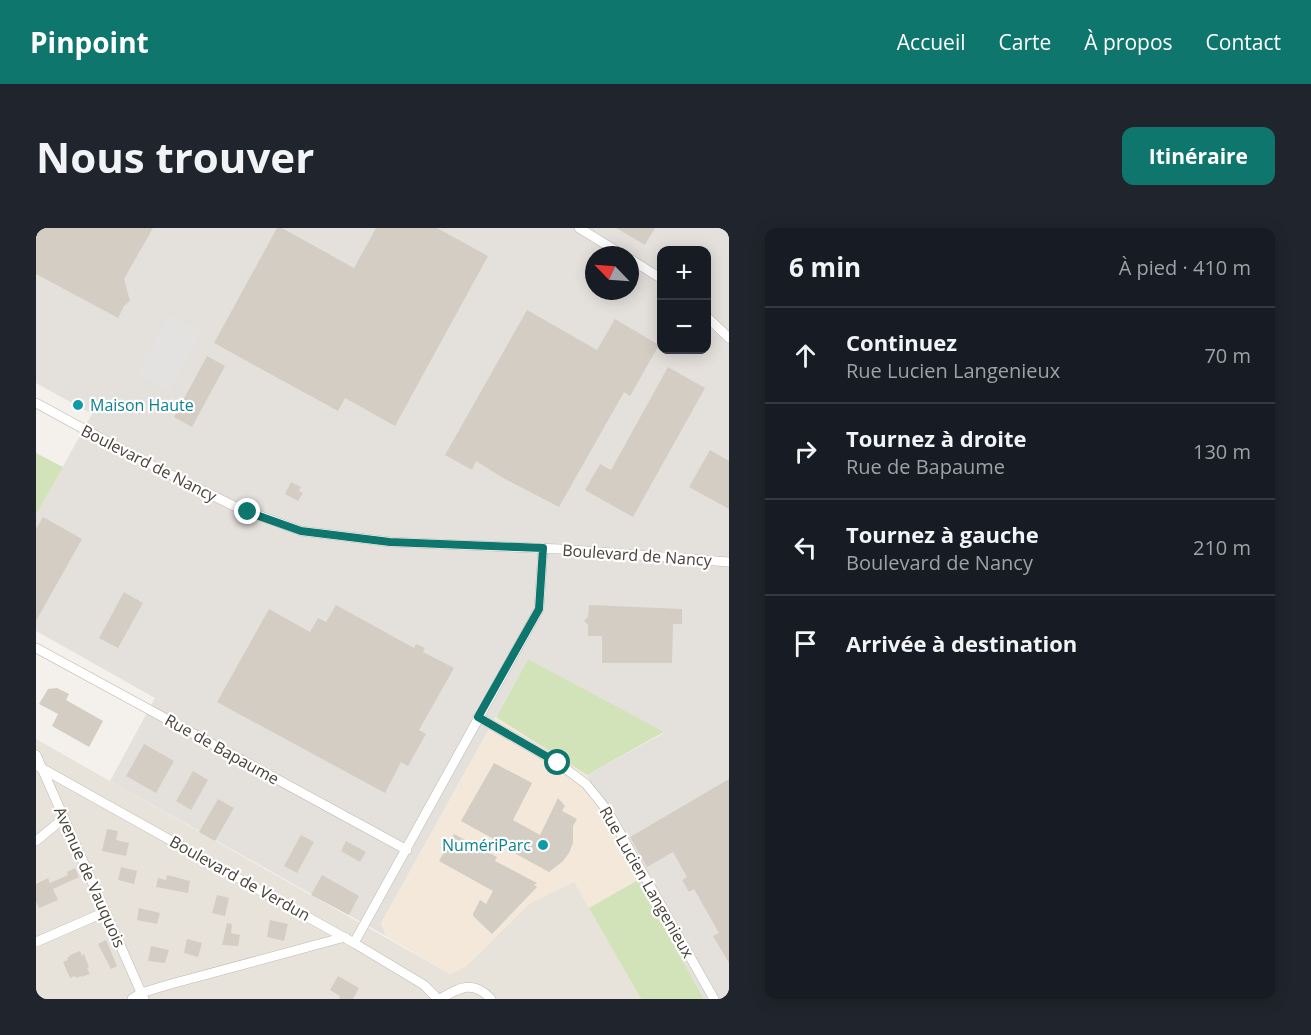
<!DOCTYPE html>
<html lang="fr">
<head>
<meta charset="utf-8">
<style>
	:root { --surface:#171b24; --page:#20242c; --text:#f1f3f6; --muted:#9ea1a6; --line:#363941; --accent:#0f766e }
	body { margin:0; font-family:"Open Sans",sans-serif; background:var(--page); color:var(--text) }
	.controls { position:absolute; right:18px; top:18px; display:grid; overflow:hidden; border-radius:12px; box-shadow:0 3px 15px #0003 }
	.controls button { width:54px; height:54px; display:grid; place-items:center; padding:0; border:0; border-bottom:2px solid var(--line); background:var(--surface); color:var(--text); font:30px sans-serif }
	.compass { position:absolute; left:549px; top:18px; width:54px; height:54px; border-radius:50%; background:var(--surface); box-shadow:0 3px 15px #0003; rotate:295deg }
	.stop { position:absolute; width:18px; height:18px; margin:-14px; border:4px solid #0f766e; border-radius:50%; background:#fff }
	.stop.end { background:#0f766e; border-color:#fff; box-shadow:0 2px 6px #0008 }
	.list { margin:0; padding:0; list-style:none }
	h2 { display:flex; justify-content:space-between; align-items:center; height:78px; margin:0; padding:0 24px; font-size:26px }
	h2 small { font-size:20px; font-weight:400; color:var(--muted) }
	.list li { display:grid; grid-template-columns:39px 1fr auto; gap:18px; align-items:center; box-sizing:border-box; height:96px; padding:0 24px; border-top:2px solid var(--line) }
	.list b { display:block; font-size:22px; white-space:nowrap }
	.list p { margin:0; font-size:20px; white-space:nowrap; color:var(--muted) }
	.list em { font-size:20px; font-style:normal; color:var(--muted) }
	.icon { flex:none; width:33px; height:33px; fill:none; stroke:currentColor; stroke-width:2; stroke-linecap:round; stroke-linejoin:round }
	.map { position:relative; flex:none; width:693px; height:771px; overflow:hidden; border-radius:12px }
	header { display:flex; align-items:center; gap:36px; box-sizing:border-box; height:84px; padding:0 30px; background:var(--accent); color:#fff }
	header strong { font-size:28px }
	nav { display:flex; gap:33px; margin-inline-start:auto; font-size:21px }
	.intro { display:flex; align-items:center; justify-content:space-between; box-sizing:border-box; height:144px; padding:0 36px }
	h1 { margin:0; font-size:42px }
	.button { padding:15px 27px; border-radius:12px; background:var(--accent); color:#fff; font-size:21px; font-weight:700 }
	main { display:flex; gap:36px; padding:0 36px }
	aside { flex:1; background:var(--surface); border-radius:12px; box-shadow:0 3px 15px #0003 }
	.map>svg:first-child { display:block }
	.residential { fill:#e7e3db }
	.commercial { fill:#f3e8da }
	.industrial { fill:#e4e1dd; fill-rule:evenodd }
	.green { fill:#d2e3ba }
	.parking { fill:#e3e2e0 }
	.building { fill:#d4cdc3 }
	.lines { fill:none; stroke-linecap:round; stroke-linejoin:round }
	.minor-casing { stroke:#bfb9af; stroke-width:10 }
	.minor { stroke:#fff; stroke-width:9 }
	.route { stroke:#0f766e; stroke-width:8 }
	.culture-dot { fill:#0f9aa8; stroke:#fff; stroke-width:2 }
	.labels { text-anchor:middle; dominant-baseline:central; stroke-width:4.5; stroke-linejoin:round; paint-order:stroke }
	.culture-label { font-size:16px; fill:#0d838f; stroke:#fff; text-anchor:start }
	.street-label { font-size:16px; fill:#48423a; stroke:#fff }
</style>
</head>
<body>
<header>
<strong>Pinpoint</strong>
<nav><a>Accueil</a><a>Carte</a><a>À propos</a><a>Contact</a></nav>
</header>
<div class="intro"><h1>Nous trouver</h1><a class="button">Itinéraire</a></div>
<main>
<div class="map">
<svg width="693" height="771" viewBox="0 0 693 771">
	<rect width="100%" height="100%" fill="#f4f1ec"/>
	<!-- residential -->
	<polygon class="residential" points="0,511 414,746 429,739 494,675 538,653 605,771 0,771"/>
	<!-- commercial -->
	<polygon class="commercial" points="460,489 551,547 602,652 553,680 538,654 494,675 429,739 414,746 350,708 345,695"/>
	<!-- industrial -->
	<path class="industrial" d="M0,0H693V771H668L602,652L551,547L628,505L492,431L345,695L350,708L74,553L119,470L0,403V287L56,186L0,155ZM626,22H670V122H626ZM558,27H594V63H558Z"/>
	<!-- green -->
	<g class="green">
		<polygon points="0,225 27,239 0,287"/>
		<polygon points="492,431 628,504 551,547 460,489"/>
		<polygon points="602,652 668,771 605,771 553,680"/>
	</g>
	<!-- parking -->
	<polygon class="parking" points="133,86 166,105 133,164 100,146"/>
	<!-- building -->
	<g class="building">
		<polygon points="0,0 117,0 88,51 94,73 88,78 82,90 0,46"/>
		<polygon points="241,0 246,0 318,40 340,0 401,0 452,28 359,198 309,170 302,183 178,115"/>
		<polygon points="580,0 619,0 609,17"/>
		<polygon points="491,82 561,122 579,91 623,117 594,168 588,164 523,279 467,250 440,233 436,242 409,227"/>
		<polygon points="171,128 189,138 156,199 138,189"/>
		<polygon points="632,139 669,160 597,289 549,262 564,236 575,242"/>
		<polygon points="674,222 693,233 693,281 653,259"/>
		<polygon points="255,254 265,259 263,263 267,265 262,273 249,266"/>
		<polygon points="7,289 46,311 0,393 0,301"/>
		<polygon points="88,364 107,375 82,420 63,410"/>
		<polygon points="300,377 378,420 380,416 389,420 387,424 418,440 383,502 390,506 372,538 365,534 349,565 181,474 233,381 274,404 282,390 290,394"/>
		<polygon points="553,377 646,381 646,396 637,396 636,435 566,435 566,408 552,408 552,397 548,393 552,389"/>
		<polygon points="21,460 33,466 30,472 67,493 53,519 16,498 22,486 3,476 12,461"/>
		<polygon points="108,516 138,533 120,565 90,548"/>
		<polygon points="458,535 496,555 477,592 504,607 522,570 529,578 526,583 541,591 537,598 537,615 533,625 527,633 513,644 464,617 465,615 425,593"/>
		<polygon points="157,543 172,552 155,582 140,573"/>
		<polygon points="693,551 693,735 677,708 683,705 658,661 653,664 646,652 651,649 637,624 611,639 594,609"/>
		<polygon points="182,571 198,580 179,613 163,604"/>
		<polygon points="71,601 82,603 80,612 93,615 90,628 66,623"/>
		<polygon points="418,606 461,629 459,633 501,655 498,657 501,659 456,706 437,688 437,686 444,672 450,676 457,663 403,633"/>
		<polygon points="265,607 278,614 261,645 248,638"/>
		<polygon points="310,613 330,624 324,634 305,623"/>
		<polygon points="85,639 101,643 98,656 82,652"/>
		<polygon points="39,640 43,649 17,661 22,672 3,680 0,674 0,656 12,650 14,655 32,647 31,644"/>
		<polygon points="131,647 154,653 152,665 120,659 122,650 130,652"/>
		<polygon points="286,647 323,668 313,687 275,667"/>
		<polygon points="181,667 193,670 189,688 176,685"/>
		<polygon points="103,680 124,685 121,696 101,692"/>
		<polygon points="234,692 252,696 248,713 231,709"/>
		<polygon points="191,695 196,696 195,705 204,707 202,718 186,717"/>
		<polygon points="151,711 166,715 162,729 148,725"/>
		<polygon points="70,712 81,738 75,741 62,716"/>
		<polygon points="115,718 133,722 129,735 112,733"/>
		<polygon points="44,723 46,728 48,726 53,739 51,740 54,746 46,749 45,748 40,750 39,748 34,750 27,734 32,732 31,730 36,726"/>
		<polygon points="302,748 323,760 317,771 303,771 304,768 294,762"/>
	</g>
	<g class="lines">
		<!-- minor casing -->
		<g class="minor-casing">
			<g id="minor">
				<polyline points="543,0 587,27"/>
				<polyline points="594,31 626,51"/>
				<polyline points="670,88 693,110"/>
				<polyline points="0,175 101,230 198,278 265,303 355,314 523,321 693,334"/>
				<polyline points="0,420 371,622"/>
				<polyline points="442,489 522,535 550,556 571,582 678,771"/>
				<polyline points="0,527 108,771"/>
				<polyline points="0,537 318,715 388,757 402,771"/>
				<polyline points="0,613 28,590"/>
				<polyline points="0,714 69,684"/>
				<polyline points="318,715 503,381 507,320"/>
				<polyline points="96,771 105,765 135,756 309,709"/>
				<path d="M404,771C423,760 437,751 455,771"/>
			</g>
		</g>
		<!-- minor -->
		<use href="#minor" class="minor"/>
	</g>
	<g class="lines">
		<!-- route -->
		<polyline class="route" points="212,284 265,303 354,314 507,320 503,381 442,489 522,535"/>
	</g>
	<!-- markers -->
	<g class="culture-dot">
		<circle cx="42" cy="177" r="6"/>
		<circle cx="507" cy="617" r="6"/>
	</g>
	<g class="labels">
		<!-- culture labels -->
		<g class="culture-label">
			<text x="54" y="177">Maison Haute</text>
			<text x="495" y="617" text-anchor="end">NumériParc</text>
		</g>
		<!-- street labels -->
		<g class="street-label">
			<text transform="translate(113 235) rotate(27)">Boulevard de Nancy</text>
			<text transform="translate(601 327) rotate(4)">Boulevard de Nancy</text>
			<text transform="translate(186 521) rotate(29)">Rue de Bapaume</text>
			<text transform="translate(54 649) rotate(66)">Avenue de Vauquois</text>
			<text transform="translate(204 650) rotate(29)">Boulevard de Verdun</text>
			<text transform="translate(611 654) rotate(60)">Rue Lucien Langenieux</text>
		</g>
	</g>
</svg>
<div class="controls">
<button>+</button>
<button>−</button>
</div>
<svg class="compass" viewBox="-18 -18 36 36"><path d="M0-13l5 13h-10z" fill="#e53935"/><path d="M0 13l5-13h-10z" fill="#9ea1a6"/></svg>
<div class="stop" style="left:522px;top:535px"></div>
<div class="stop end" style="left:212px;top:284px"></div>
</div>
<aside>
<h2>6 min<small>À pied · 410 m</small></h2>
<ul class="list">
<li><svg class="icon" aria-label="ahead" viewBox="0 0 24 24"><path d="M12 20V5M6 11l6-6 6 6"/></svg><div><b>Continuez</b><p>Rue Lucien Langenieux</p></div><em>70 m</em></li>
<li><svg class="icon" aria-label="right" viewBox="0 0 24 24"><path d="M7 20v-9h11M14 6l5 5-5 5"/></svg><div><b>Tournez à droite</b><p>Rue de Bapaume</p></div><em>130 m</em></li>
<li><svg class="icon" aria-label="left" viewBox="0 0 24 24"><path d="M17 20v-9H6M10 6l-5 5 5 5"/></svg><div><b>Tournez à gauche</b><p>Boulevard de Nancy</p></div><em>210 m</em></li>
<li><svg class="icon" aria-label="arrive" viewBox="0 0 24 24"><path d="M6 21V4h12l-3 4 3 4H6"/></svg><div><b>Arrivée à destination</b></div></li>
</ul>
</aside>
</main>
</body>
</html>
